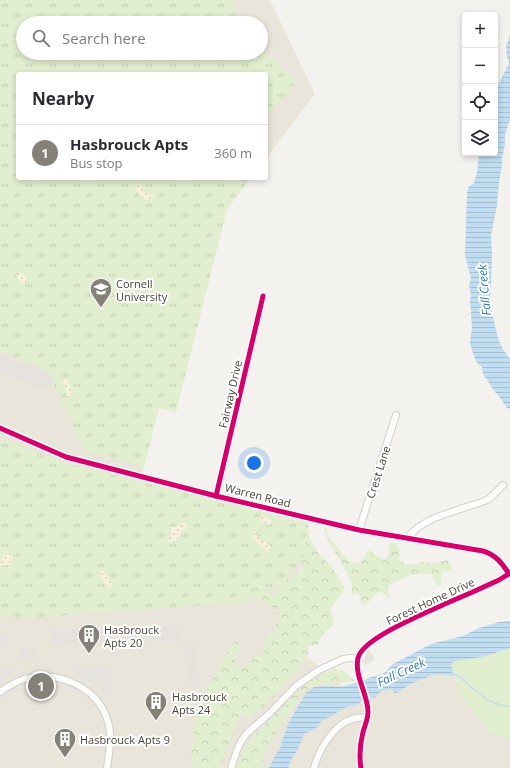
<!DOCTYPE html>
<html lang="en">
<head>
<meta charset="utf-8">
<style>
	:root { --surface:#fff; --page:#f7f7f7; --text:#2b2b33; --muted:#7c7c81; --line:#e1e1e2; --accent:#868178 }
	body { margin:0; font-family:"Open Sans",sans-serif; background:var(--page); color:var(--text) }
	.controls { position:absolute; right:12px; top:12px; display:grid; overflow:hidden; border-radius:4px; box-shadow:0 2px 6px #0003 }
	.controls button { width:36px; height:36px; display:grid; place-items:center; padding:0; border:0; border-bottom:1px solid var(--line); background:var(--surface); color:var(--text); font:20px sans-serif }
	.you { position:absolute; left:254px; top:463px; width:14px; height:14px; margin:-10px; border:3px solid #fff; border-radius:50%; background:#1a73e8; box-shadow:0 0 0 6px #1a73e833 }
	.badge { display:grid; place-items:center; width:26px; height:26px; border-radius:50%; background:var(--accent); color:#fff; font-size:13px; font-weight:700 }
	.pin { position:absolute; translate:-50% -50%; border:2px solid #fff; box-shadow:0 1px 4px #0006 }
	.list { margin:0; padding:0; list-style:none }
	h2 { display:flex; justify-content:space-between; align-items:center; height:52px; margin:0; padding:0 16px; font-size:17px }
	h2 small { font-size:13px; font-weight:400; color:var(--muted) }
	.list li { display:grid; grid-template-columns:26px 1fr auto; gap:12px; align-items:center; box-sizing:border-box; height:56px; padding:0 16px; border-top:1px solid var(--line) }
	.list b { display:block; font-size:15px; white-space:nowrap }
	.list p { margin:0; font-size:13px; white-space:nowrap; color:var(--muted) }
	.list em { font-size:13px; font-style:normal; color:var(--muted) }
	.icon { flex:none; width:22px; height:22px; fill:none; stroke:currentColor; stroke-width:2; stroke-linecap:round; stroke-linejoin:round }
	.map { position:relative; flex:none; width:510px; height:768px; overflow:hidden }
	.search { position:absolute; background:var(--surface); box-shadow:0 2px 6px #0003; left:16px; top:16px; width:252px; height:44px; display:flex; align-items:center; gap:10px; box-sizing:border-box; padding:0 14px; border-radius:22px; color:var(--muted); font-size:15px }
	.panel { position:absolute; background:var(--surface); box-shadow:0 2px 6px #0003; left:16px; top:72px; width:252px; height:108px; border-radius:4px }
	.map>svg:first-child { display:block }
	.education { fill:#eae5da; fill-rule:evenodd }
	.grass { fill:url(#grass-tufts) }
	.forest { fill:url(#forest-crowns) }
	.sand { fill:url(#sand-dots) }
	.park { fill:#e1eecf }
	.parking { fill:#e6e3df }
	.water { fill:url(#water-rules) }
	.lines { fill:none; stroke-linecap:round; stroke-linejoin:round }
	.stream { stroke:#c0ddf1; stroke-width:1.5 }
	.minor-casing { stroke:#d2d0cb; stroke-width:8 }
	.minor { stroke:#fdfdfc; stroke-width:6 }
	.cycleway-casing { stroke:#fff; stroke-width:8 }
	.cycleway { stroke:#d6006c; stroke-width:5 }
	.labels { text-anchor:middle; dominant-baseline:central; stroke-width:4; stroke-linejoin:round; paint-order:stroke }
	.poi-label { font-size:11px; fill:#4b4439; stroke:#fff; text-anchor:start }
	.street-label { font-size:11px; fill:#4b4439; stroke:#fff }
	.water-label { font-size:12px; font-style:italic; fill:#2e7ab2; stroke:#fff }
</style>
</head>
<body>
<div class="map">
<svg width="510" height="768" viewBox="0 0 510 768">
	<defs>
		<pattern id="grass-tufts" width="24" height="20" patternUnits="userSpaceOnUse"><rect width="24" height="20" fill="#e1eecf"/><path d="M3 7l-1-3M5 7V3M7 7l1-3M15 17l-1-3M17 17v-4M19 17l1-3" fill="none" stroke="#c3cdb2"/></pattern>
		<pattern id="forest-crowns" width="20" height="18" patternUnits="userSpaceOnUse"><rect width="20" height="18" fill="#e1eecf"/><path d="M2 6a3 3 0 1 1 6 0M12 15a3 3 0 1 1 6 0" fill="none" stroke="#c3cdb2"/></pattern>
		<pattern id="sand-dots" width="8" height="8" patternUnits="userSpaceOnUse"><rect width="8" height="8" fill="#f7f0da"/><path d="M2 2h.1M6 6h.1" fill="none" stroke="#d5cfbc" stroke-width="1.8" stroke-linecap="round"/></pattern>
		<pattern id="water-rules" width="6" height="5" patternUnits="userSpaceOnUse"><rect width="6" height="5" fill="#c0ddf1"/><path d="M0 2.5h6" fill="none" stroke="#a6bfcf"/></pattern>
	</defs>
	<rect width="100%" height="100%" fill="#f4f2ee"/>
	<!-- education -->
	<path class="education" d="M0,0H270L315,94L266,158V74H18V178H250L227,209L176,412L159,408L140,481L308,523L307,551L276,630L350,693L510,632V768H0ZM23,23H261V53H23Z"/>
	<!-- grass -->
	<g class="grass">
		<path d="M0,0H233L238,23H23V53H261V47L296,82L266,117V74H18V178H238L246,184L227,209L176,412L159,408L144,467L83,450L70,418C67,415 67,410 65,405L62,404V400L46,370L0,351Z"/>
		<polygon points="0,438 69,464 308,523 307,551 284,583 244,602 26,618 0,615"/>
	</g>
	<!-- forest -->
	<g class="forest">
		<polygon points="306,524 308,524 309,537 312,542 319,554 335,571 345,588 342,594 330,609 333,616 333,625 322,635 317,645 308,646 308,655 296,673 267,704 249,718 241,714 236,722 231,739 225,751 221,768 193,768 191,751 197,708 224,657 237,638 240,647 234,658 238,669 263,653 266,637 275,628 280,612 265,602 253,599 249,590 257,587 273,595 293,575 301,572 302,560 305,550"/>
		<path d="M324,527L327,528L328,536L349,561L359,563L365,558L367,550L371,551L378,557L386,559L389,554V543H396L400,550L399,560L407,565L422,562L435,563L448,560L453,571L441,572V586L436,584L431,574H416L405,577L389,585L388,591L391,599L380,591L368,602L362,605L359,595L355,593L352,596C352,593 352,589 352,586C348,564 327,549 324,527Z"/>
		<polygon points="334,668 345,672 355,681 328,685 317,683 305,691 298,700 268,745 260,768 237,768 241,755 248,742 300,689 311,681"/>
	</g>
	<!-- sand -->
	<g class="sand">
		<path d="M138,184L142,187L144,192L154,195V198H148L146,200C145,200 136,192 135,191L136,185Z"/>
		<polygon points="20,273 22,273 24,274 27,280 25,283 22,283 16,275"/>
		<path d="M66,378H68C69,384 73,389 71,394L68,396H66L67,390L62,382L64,379Z"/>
		<path d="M262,515C265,518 269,516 272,519L270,524L268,525L263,522L259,519L260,516Z"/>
		<path d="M186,523L187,525C184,531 179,536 175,542H169L168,540L170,535L172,533L170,528V527L178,526L180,524Z"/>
		<polygon points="254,531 261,541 264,541 271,547 271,549 268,552 266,552 263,548 260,546 254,539 251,538"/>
		<path d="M8,553L11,554L12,557V564L9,565L0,566C0,560 3,556 8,553Z"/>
		<path d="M101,570H103L112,584V586L111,587H108C104,582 98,576 101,570Z"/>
	</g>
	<!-- park -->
	<polygon class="park" points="510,648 510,737 491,734 457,689 452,668 451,666 452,663 454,661 482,657"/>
	<!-- parking -->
	<g class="parking">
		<polygon points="0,354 12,360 46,370 54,383 41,389 0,373"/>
		<polygon points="182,626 180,641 51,645 51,630"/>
		<rect x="0" y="636" width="7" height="11"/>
		<polygon points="193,640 201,685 190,687 182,642"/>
		<rect x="20" y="648" width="14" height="11"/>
		<polygon points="369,650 375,659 366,665 363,663 365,656"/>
		<polygon points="73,667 106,667 107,672 111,672 111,696 107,697 100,690 97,690 96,683 100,683 100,678 95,678 95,682 84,683 84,678 73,672"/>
		<polygon points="0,669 14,669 14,673 5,679 5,683 0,683"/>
		<polygon points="64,676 71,678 81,683 95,694 101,701 92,707 87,700 76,692 68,688 61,686"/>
		<polygon points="17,678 20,688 9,694 0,701 0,689 4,685"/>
	</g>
	<!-- water -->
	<g class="water">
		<polygon points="510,36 510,120 505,134 505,144 502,159 502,165 499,182 497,206 491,235 492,255 490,305 498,338 502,348 510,359 510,409 507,408 499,396 494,391 483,374 482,367 477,363 473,353 470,343 472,328 470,300 471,295 469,285 471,278 465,255 467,193 469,186 474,183 477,172 479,154 478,153 495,153 495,92 504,73 507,68 509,63 507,57 506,46"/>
		<path d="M510,621V648L482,657L454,661L452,663L451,666L452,668L454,676C446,675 438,673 430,676C426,677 424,679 420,679L396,693H394L392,689C385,690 379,691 375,698L371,697L355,705L344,708L342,710L338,711L333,716L326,718L322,721L315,729L304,734L297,751L293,756L288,768H269L275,756L281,746L282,741L290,720L306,693L314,687L328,686L340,687L352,684L386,672V671L393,664L431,644L463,636L479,628L499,622Z"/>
	</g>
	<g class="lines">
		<!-- stream -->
		<polyline class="stream" points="452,673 461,678 473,689 488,700 500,705 510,706"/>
		<!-- minor casing -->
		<g class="minor-casing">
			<g id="minor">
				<path d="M0,428L66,457L216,496L359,530L483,551C496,555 502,563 509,574"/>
				<polyline points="216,496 263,296"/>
				<polyline points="359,530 396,415"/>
				<path d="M407,538C425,517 448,514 472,505C477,504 482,502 487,500C493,496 498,490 503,485"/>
				<path d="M0,692C7,687 15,682 24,679C28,678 32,678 36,677C66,674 98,690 107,719C113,735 109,752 107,768"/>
				<polyline points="231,768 236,753 240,743 247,733 270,713 296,686 319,670 343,659 349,658 358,658"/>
				<path d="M314,768C320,746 340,713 367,718"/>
				<path d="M361,768C359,756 360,744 363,732C365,725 368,719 368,712C368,694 354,676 358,658C362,638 428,612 447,603C464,596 482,588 499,580L510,573"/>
			</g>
		</g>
		<!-- minor -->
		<use href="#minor" class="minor"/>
		<!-- cycleway casing -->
		<g class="cycleway-casing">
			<g id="cycleway">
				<path d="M0,428L66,457L216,496L359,530L483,551C496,555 502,563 509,574"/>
				<polyline points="216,496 263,296"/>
				<path d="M361,768C359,756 360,744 363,732C365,725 368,719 368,712C368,694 354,676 358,658C362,638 428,612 447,603C464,596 482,588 499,580L510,573"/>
			</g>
		</g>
		<!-- cycleway -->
		<use href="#cycleway" class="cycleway"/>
	</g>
	<!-- icons -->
	<defs>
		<g id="university-pin" transform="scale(1.15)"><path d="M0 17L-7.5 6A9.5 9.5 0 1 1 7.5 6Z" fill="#868178" stroke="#fff"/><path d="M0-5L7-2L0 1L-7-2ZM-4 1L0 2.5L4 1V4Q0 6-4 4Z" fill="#fff"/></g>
		<g id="building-pin" transform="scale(1.15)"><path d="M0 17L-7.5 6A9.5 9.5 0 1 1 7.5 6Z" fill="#868178" stroke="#fff"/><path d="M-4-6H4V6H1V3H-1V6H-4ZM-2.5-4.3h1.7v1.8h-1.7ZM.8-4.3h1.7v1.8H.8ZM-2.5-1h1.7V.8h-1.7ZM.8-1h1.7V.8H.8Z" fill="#fff"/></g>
	</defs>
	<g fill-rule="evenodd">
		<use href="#university-pin" x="101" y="289"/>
		<use href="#building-pin" x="89" y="635"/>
		<use href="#building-pin" x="156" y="702"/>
		<use href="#building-pin" x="65" y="739"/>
	</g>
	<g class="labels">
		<!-- poi labels -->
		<g class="poi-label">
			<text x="116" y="283">Cornell<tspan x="116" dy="13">University</tspan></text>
			<text x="104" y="629">Hasbrouck<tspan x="104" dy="13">Apts 20</tspan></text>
			<text x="172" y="696">Hasbrouck<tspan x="172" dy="13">Apts 24</tspan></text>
			<text x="80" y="739">Hasbrouck Apts 9</text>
		</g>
		<!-- street labels -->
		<g class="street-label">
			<text transform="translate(230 394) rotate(-77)">Fairway Drive</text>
			<text transform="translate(378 472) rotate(-72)">Crest Lane</text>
			<text transform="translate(258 495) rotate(14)">Warren Road</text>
			<text transform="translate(430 601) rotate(-25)">Forest Home Drive</text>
		</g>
		<!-- water labels -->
		<g class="water-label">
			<text transform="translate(484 290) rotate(-95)">Fall Creek</text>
			<text transform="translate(401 672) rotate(-25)">Fall Creek</text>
		</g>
	</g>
</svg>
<div class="controls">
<button>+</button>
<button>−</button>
<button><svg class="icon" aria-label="locate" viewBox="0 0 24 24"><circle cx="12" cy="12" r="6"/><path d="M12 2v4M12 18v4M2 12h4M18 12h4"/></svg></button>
<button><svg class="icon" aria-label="layers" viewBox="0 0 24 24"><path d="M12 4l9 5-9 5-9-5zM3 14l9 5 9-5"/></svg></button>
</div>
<div class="you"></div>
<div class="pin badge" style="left:41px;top:686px">1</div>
<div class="search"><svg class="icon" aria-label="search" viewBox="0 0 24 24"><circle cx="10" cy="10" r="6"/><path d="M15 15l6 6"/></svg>Search here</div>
<section class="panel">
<h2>Nearby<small></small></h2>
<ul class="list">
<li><span class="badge">1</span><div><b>Hasbrouck Apts</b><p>Bus stop</p></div><em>360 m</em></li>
</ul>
</section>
</div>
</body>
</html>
